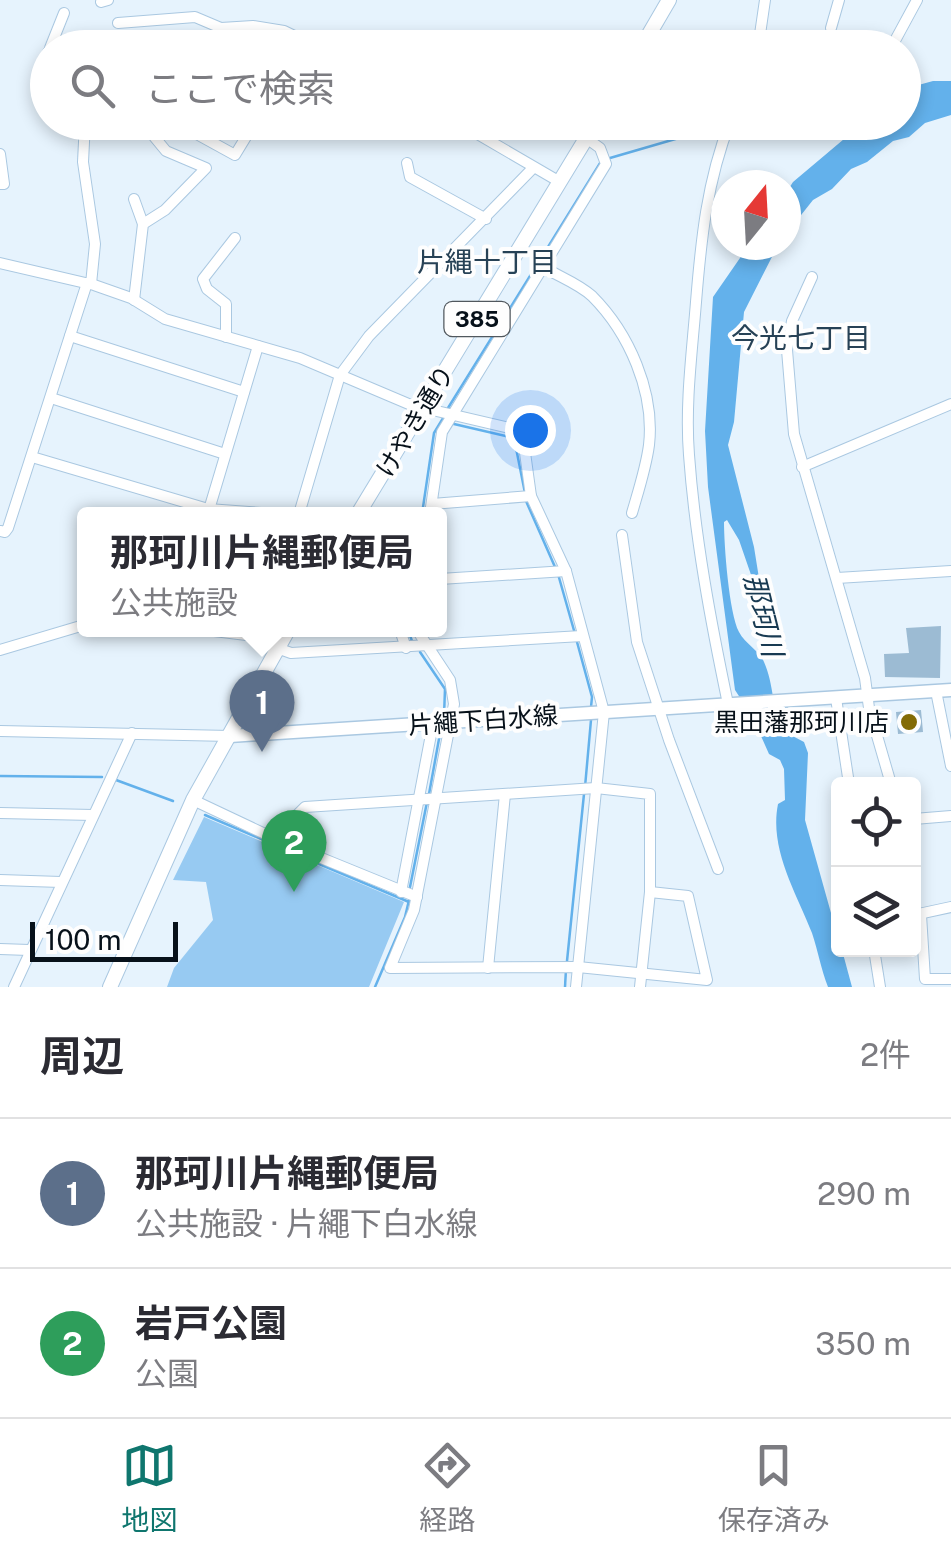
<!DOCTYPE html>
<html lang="ja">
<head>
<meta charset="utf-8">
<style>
	:root { --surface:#fff; --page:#f2f2f3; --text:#2b2b33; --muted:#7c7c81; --line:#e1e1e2; --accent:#0f766e }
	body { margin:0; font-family:"Public Sans","Noto Sans JP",sans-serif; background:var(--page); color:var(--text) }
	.controls { position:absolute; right:30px; bottom:30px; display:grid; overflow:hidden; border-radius:10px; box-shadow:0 5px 15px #0003 }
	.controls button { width:90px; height:90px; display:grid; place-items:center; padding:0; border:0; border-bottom:2px solid var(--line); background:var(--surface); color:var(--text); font:50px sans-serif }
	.compass { position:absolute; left:711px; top:170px; width:90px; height:90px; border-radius:50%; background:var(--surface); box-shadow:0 5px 15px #0003; rotate:18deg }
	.scale { position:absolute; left:30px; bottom:25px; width:148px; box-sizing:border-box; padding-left:10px; border:5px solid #07111a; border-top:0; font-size:28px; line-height:35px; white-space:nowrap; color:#07111a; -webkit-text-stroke:8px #fefefe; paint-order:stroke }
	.you { position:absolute; left:530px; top:430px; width:35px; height:35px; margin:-25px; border:8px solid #fff; border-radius:50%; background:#1a73e8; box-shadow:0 0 0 15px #1a73e833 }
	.badge { display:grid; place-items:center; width:65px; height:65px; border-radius:50%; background:var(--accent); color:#fff; font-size:32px; font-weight:700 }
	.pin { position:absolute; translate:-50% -82px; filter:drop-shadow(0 2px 5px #0008) }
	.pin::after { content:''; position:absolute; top:52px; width:35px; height:30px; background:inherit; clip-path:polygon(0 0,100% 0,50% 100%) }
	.popup { position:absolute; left:77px; top:507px; width:370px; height:130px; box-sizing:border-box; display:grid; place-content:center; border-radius:10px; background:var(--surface); filter:drop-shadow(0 2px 8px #0005); font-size:32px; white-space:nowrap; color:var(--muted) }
	.popup b { font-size:38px; color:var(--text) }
	.popup::after { content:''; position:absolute; left:50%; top:100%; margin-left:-20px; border:20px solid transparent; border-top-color:var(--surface) }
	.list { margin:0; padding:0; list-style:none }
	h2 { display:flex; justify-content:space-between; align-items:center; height:130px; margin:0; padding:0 40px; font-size:42px }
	h2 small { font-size:32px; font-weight:400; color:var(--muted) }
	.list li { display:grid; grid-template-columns:65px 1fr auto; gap:30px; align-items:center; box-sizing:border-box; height:150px; padding:0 40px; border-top:2px solid var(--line) }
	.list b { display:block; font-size:38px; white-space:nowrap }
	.list p { margin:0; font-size:32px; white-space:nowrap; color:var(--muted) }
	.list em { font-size:32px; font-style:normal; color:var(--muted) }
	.icon { flex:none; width:55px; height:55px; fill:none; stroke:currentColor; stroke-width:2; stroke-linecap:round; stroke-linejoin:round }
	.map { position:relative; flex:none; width:951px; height:987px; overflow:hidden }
	.search { position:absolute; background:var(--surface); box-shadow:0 5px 15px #0003; left:30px; right:30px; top:30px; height:110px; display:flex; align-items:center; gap:25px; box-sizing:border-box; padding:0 35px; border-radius:55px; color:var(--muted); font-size:38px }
	.sheet { height:430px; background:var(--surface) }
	nav { display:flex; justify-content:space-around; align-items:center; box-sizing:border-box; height:140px; border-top:2px solid var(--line); background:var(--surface); font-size:28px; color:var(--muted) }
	nav a { display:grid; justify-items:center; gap:5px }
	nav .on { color:var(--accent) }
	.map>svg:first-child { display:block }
	.green { fill:#97caf2 }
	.water { fill:#63b1eb }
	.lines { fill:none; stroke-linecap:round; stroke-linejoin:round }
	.stream { stroke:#63b1eb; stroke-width:2.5 }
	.building { fill:#9cbbd3 }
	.minor-casing { stroke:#aac8e1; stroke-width:12 }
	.major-casing { stroke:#aac8e1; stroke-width:15 }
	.highway-casing { stroke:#aac8e1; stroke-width:16 }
	.minor { stroke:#fff; stroke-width:10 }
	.major { stroke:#fff; stroke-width:12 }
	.highway { stroke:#fff; stroke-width:14 }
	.poi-dot { fill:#836b05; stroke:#fefefe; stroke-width:4 }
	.labels { text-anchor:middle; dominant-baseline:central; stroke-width:8; stroke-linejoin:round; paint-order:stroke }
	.shield { fill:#fefefe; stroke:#51585e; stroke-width:2.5 }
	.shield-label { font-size:22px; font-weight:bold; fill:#07111a }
	.street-label { font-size:25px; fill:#07111a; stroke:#fefefe }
	.poi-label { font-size:25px; fill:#07111a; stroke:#fefefe; text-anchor:end }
	.neighbourhood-label { font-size:28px; fill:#274256; stroke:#fefefe }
	.water-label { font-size:28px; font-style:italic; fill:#183a52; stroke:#fefefe }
</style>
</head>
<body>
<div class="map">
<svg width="951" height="987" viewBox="0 0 951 987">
	<rect width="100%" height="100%" fill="#e6f3fd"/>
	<!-- green -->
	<polygon class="green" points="204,817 404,902 369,987 167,987 174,968 213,920 206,882 173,880"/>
	<!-- water -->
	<g class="water">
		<polygon points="933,81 951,81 951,115 925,123 909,137 893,141 867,162 851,169 832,189 813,200 786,234 786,193 793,182 863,123 904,122 904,89"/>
		<path d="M749,245H778L744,312L734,422L728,445L754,547L762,597L759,598L739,540L727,520L724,522C724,545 729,613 739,632C745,644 759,650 764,662C774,684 772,710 783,731L804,742L808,753L805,820L838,938V949L842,950L852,987H828C821,969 818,951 812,933C796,892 769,849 778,804L785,800L784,769L780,760L769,754L752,716L735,690L708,487L705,431L713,297Z"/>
	</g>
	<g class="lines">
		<!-- stream -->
		<g class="stream">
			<polyline points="820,122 863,125"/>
			<polyline points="735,123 762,122"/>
			<polyline points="610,158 727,124"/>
			<polyline points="448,408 602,160"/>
			<polyline points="454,424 510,437 515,443 525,493"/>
			<polyline points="526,501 555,567"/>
			<polyline points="422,514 434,433 445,415"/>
			<polyline points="558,574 575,634"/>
			<polyline points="408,630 412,641"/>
			<polyline points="577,642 592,697 591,707"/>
			<polyline points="420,652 445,689 444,716"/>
			<polyline points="0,776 102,777"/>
			<polyline points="116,780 173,801"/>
			<polyline points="585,787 591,720"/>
			<polyline points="429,794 441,728"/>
			<polyline points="205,815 308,859"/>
			<polyline points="319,864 409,902"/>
			<polyline points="410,887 427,802"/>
			<polyline points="567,961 584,794"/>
			<polyline points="375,987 405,917 409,900"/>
			<polyline points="565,987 566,969"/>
		</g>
	</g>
	<!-- building -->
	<g class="building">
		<polygon points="941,626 940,678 885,677 884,654 909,653 906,628"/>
		<polygon points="921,710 923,732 898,734 896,712"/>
	</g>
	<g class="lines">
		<!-- minor casing -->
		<g class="minor-casing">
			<g id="minor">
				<polyline points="101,2 108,0"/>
				<polyline points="118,23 195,17 221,28 253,26 284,31 319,48"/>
				<polyline points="831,28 839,0"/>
				<polyline points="50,48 64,13"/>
				<polyline points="266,48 277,30"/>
				<polyline points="758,48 765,0"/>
				<polyline points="891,48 917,0"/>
				<polyline points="48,52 44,65 48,77"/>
				<polyline points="85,122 83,162 95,244 91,284"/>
				<polyline points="175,122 235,155 255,122"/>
				<polyline points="457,122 560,182"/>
				<polyline points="0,154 4,184 0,184"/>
				<polyline points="407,163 410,177 486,219"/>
				<polyline points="134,199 143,224"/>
				<polyline points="0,263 94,285 131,298 165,319 300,358 411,405 522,431 531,496 566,571 604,712 576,987"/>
				<path d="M545,268C560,277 579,284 592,296C629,333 655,392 649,445C646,468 638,492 632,513"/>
				<polyline points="812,277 792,321 787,350 794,434 865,678 869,708 891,784"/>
				<polyline points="134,300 143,224 165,210 206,168 166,151 142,122"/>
				<polyline points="70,336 244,392"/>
				<polyline points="226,337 226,304 207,289 203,279 235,238"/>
				<polyline points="51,398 225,454"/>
				<polyline points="32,457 208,509 275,514"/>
				<polyline points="802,467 951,404"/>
				<polyline points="432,504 531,496"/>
				<polyline points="208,513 258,346"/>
				<polyline points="299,514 340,375 369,336 533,168"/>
				<polyline points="430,514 442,432 606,164 600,148 564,122"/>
				<polyline points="0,531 5,532 8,528 87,283"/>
				<polyline points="622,535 637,642 669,740 718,869"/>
				<polyline points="837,578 951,571"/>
				<polyline points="440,579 566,571"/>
				<polyline points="206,630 262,637 277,648 291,653 582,636"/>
				<polyline points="400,630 406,648"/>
				<polyline points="417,630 450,680 454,704 414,910 390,968 578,967 707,980 688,896 650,892"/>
				<polyline points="0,650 84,625"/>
				<polyline points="936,691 951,766"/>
				<polyline points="836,698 849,784"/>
				<path d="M728,704C711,623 695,538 689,455C685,404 692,353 696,302C701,240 707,181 730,122"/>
				<polyline points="0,731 230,736"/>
				<polyline points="193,800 282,842 417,897"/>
				<polyline points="0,813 93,815"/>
				<polyline points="914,819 951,816"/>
				<polyline points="282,842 295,817 305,807 596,788 650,794 650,892 640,987"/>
				<polyline points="0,880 61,882"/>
				<polyline points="401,892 433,724"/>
				<polyline points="914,915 951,907"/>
				<polyline points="921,915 925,979 951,979"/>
				<polyline points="0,949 29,950"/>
				<polyline points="874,949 880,987"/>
				<polyline points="488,968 505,794"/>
				<polyline points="14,987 132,733"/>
			</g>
		</g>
		<!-- major casing -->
		<g class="major-casing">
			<polyline id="major" points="230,736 951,690"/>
		</g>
		<!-- highway casing -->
		<g class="highway-casing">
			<g id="highway">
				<polyline points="641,48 669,0"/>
				<polyline points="358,514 596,122"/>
				<polyline points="110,987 193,800 288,630"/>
			</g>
		</g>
		<!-- minor -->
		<use href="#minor" class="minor"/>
		<!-- major -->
		<use href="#major" class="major"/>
		<!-- highway -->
		<use href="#highway" class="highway"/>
	</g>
	<!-- markers -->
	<circle class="poi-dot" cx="909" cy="722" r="10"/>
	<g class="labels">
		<!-- shield labels -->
		<rect class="shield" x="444.5" y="302" width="65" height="34" rx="8"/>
		<g class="shield-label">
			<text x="477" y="319">385</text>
		</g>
		<!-- street labels -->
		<g class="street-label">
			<text transform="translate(415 421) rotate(-59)">けやき通り</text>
			<text transform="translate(483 720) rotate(-4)">片繩下白水線</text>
		</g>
		<!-- poi labels -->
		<g class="poi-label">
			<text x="889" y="722">黒田藩那珂川店</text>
		</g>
		<!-- neighbourhood labels -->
		<g class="neighbourhood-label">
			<text x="487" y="261">片縄十丁目</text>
			<text x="801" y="337">今光七丁目</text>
		</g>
		<!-- water labels -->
		<g class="water-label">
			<text transform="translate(764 615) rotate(76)">那珂川</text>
		</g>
	</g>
</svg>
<div class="controls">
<button><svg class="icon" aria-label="locate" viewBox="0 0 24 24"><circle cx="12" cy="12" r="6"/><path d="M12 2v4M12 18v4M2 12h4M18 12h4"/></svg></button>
<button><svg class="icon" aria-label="layers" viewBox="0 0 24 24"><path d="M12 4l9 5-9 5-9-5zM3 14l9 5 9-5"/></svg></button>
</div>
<svg class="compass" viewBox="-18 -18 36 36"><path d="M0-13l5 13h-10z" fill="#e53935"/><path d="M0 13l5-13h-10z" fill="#7c7c81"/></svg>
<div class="scale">100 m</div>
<div class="you"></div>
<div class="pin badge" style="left:262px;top:752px;background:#5c6f8a">1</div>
<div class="popup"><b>那珂川片縄郵便局</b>公共施設</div>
<div class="pin badge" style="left:294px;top:892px;background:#2e9e5b">2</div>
<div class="search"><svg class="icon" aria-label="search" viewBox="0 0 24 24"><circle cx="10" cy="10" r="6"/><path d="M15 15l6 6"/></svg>ここで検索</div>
</div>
<section class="sheet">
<h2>周辺<small>2件</small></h2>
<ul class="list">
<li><span class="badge" style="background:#5c6f8a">1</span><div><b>那珂川片縄郵便局</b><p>公共施設 · 片繩下白水線</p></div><em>290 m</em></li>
<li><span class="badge" style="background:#2e9e5b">2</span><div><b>岩戸公園</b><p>公園</p></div><em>350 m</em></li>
</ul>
</section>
<nav>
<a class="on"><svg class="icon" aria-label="map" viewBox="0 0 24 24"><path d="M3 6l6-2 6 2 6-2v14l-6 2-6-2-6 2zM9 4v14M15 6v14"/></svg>地図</a>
<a><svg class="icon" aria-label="directions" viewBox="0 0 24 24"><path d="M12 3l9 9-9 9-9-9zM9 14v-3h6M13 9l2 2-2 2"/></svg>経路</a>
<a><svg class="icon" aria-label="saved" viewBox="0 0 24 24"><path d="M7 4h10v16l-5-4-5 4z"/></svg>保存済み</a>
</nav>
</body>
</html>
